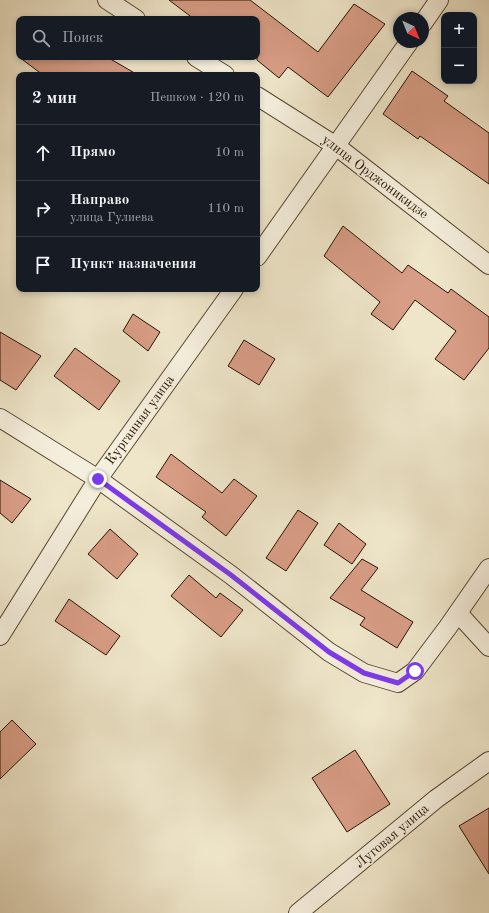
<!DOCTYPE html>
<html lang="ru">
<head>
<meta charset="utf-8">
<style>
	:root { --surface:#171b24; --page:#20242c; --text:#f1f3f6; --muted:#9ea1a6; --line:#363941 }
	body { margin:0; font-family:"Old Standard TT",serif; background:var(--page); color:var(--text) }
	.controls { position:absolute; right:12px; top:12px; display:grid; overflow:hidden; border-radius:8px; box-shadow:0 2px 6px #0003 }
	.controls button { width:36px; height:36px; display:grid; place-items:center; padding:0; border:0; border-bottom:1px solid var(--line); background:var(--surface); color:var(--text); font:20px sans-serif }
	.compass { position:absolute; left:393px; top:12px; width:36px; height:36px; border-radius:50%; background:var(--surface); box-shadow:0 2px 6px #0003; rotate:137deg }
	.stop { position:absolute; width:12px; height:12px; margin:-9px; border:3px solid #7c3aed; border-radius:50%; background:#fff }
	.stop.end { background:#7c3aed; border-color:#fff; box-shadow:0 1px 4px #0008 }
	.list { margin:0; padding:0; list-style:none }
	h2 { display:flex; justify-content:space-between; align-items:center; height:52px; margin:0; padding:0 16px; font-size:17px }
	h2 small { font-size:13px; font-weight:400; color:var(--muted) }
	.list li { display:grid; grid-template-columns:26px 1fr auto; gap:12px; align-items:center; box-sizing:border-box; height:56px; padding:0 16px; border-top:1px solid var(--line) }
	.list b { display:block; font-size:15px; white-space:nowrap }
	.list p { margin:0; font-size:13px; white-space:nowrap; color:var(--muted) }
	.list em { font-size:13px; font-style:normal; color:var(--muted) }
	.icon { flex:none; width:22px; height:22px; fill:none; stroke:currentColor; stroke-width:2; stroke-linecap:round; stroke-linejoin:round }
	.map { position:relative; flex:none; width:489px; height:913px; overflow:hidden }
	.search { position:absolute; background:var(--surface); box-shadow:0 2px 6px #0003; left:16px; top:16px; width:244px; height:44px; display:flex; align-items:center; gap:10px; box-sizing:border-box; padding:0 14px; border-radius:8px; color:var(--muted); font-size:15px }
	.panel { position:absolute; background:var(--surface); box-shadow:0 2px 6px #0003; left:16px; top:72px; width:244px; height:220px; border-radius:8px }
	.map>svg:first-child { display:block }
	.building { fill:#d89d86; stroke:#261400 }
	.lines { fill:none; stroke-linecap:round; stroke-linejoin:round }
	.minor-casing { stroke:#584832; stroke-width:20 }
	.minor { stroke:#f5efdd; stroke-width:18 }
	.route { stroke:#7c3aed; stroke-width:5 }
	.labels { text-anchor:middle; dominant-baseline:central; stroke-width:3; stroke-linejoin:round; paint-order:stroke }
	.street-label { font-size:14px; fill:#261400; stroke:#f5efdd }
</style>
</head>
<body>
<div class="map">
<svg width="489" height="913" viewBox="0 0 489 913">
	<rect width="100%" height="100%" fill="#efe6ca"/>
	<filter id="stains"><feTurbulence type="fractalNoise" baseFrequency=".005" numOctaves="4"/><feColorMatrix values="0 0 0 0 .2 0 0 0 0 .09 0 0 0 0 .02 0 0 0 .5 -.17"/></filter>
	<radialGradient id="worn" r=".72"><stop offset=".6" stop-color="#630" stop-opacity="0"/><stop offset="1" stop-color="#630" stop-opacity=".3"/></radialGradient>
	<!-- building -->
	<g class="building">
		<polygon points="169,0 250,0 318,52 354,4 385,24 328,97 288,67 279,78 257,60 257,19 194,19"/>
		<polygon points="19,57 107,57 138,75 43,75"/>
		<polygon points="412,71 448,96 444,101 489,133 489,184 420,136 418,139 383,114"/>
		<polygon points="343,226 402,273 408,265 448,293 451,289 489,317 489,348 464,380 435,359 456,331 415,300 393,330 371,314 380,302 324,256"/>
		<polygon points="133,314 160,332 148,351 123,331"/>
		<polygon points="0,332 41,356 16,390 0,380"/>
		<polygon points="244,340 275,359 259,385 228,366"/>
		<polygon points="75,348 120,381 99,410 54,376"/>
		<polygon points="171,454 222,493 234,479 257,496 226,536 202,517 206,512 156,477"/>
		<polygon points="0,480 31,499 12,523 0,513"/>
		<polygon points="298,510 318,523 286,571 266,558"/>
		<polygon points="339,523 366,544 352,564 324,545"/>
		<polygon points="110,529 138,554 117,579 88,554"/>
		<polygon points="362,559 378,568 361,590 413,622 397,648 360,625 365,618 330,598"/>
		<polygon points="189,575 216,598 220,593 243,610 221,637 171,596"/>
		<polygon points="69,599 120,636 106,655 55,621"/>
		<polygon points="12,720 36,744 0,779 0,732"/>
		<polygon points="355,750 390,804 347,832 312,778"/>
		<polygon points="489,808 489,874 459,826"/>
	</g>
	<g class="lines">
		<!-- minor casing -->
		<g class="minor-casing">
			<g id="minor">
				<polyline points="107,0 136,19"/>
				<polyline points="423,23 439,0"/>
				<polyline points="196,57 225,75"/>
				<polyline points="257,96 336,146 489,265"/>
				<polyline points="257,257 409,42"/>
				<polyline points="0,418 98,479 231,575 329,652 364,673 398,683 415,671 448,627 489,568"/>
				<polyline points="458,613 489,647"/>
				<polyline points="0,636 98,479 234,289"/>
				<polyline points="298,913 436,799 489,761"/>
			</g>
		</g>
		<!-- minor -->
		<use href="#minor" class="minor"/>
	</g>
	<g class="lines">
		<!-- route -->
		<polyline class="route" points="98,479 231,575 329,652 364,673 398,683 415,671"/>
	</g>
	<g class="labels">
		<!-- street labels -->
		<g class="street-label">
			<text transform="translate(375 177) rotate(37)">улица Орджоникидзе</text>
			<text transform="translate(140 420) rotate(-54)">Курганная улица</text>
			<text transform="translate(392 836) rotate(-40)">Луговая улица</text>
		</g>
	</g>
	<rect width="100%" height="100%" filter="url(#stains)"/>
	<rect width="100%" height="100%" fill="url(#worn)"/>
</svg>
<div class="controls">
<button>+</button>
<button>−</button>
</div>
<svg class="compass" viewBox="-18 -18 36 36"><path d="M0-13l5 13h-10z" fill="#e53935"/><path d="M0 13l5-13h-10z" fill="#9ea1a6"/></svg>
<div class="stop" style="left:415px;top:671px"></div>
<div class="stop end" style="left:98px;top:479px"></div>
<div class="search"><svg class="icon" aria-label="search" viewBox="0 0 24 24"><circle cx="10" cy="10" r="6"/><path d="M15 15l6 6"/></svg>Поиск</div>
<section class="panel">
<h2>2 мин<small>Пешком · 120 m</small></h2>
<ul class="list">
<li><svg class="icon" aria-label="ahead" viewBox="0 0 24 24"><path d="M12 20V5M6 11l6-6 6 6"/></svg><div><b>Прямо</b></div><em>10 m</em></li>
<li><svg class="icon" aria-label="right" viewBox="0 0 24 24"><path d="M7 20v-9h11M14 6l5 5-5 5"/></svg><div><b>Направо</b><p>улица Гулиева</p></div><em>110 m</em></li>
<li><svg class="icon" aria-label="arrive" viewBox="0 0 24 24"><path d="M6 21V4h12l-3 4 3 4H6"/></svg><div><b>Пункт назначения</b></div></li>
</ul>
</section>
</div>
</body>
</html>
